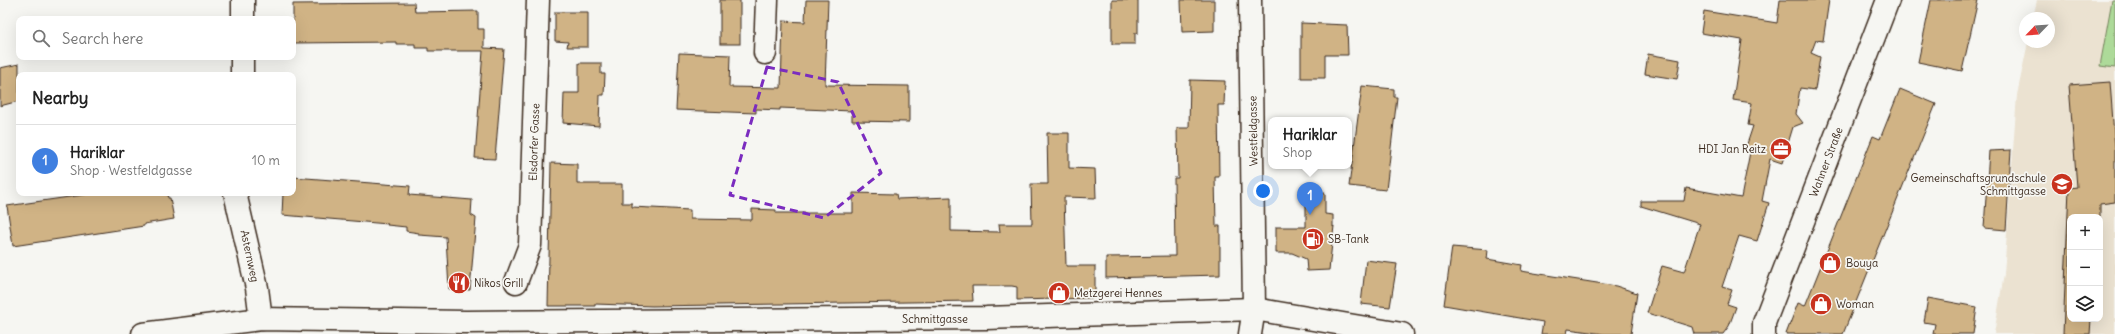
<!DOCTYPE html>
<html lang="en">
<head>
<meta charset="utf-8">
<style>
	:root { --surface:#fff; --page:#f6f6f6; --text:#222; --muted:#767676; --line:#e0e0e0; --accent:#0b8043 }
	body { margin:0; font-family:Delius,sans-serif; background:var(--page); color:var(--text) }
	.controls { position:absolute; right:12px; bottom:12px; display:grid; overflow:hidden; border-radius:8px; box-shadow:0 4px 16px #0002 }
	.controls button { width:36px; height:36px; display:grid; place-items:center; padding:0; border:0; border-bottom:1px solid var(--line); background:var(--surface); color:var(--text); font:20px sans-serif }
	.compass { position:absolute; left:2019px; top:12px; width:36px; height:36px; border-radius:50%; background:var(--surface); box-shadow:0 4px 16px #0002; rotate:245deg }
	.you { position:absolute; left:1263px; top:191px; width:14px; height:14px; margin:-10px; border:3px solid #fff; border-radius:50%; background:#1a73e8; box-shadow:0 0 0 6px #1a73e833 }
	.badge { display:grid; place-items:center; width:26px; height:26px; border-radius:50%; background:var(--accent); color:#fff; font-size:13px; font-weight:700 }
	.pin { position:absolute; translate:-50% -33px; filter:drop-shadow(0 1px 2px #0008) }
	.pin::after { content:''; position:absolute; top:21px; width:14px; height:12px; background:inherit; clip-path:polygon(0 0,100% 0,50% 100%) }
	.popup { position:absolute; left:1268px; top:117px; width:84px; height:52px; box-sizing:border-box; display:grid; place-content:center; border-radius:8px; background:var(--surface); filter:drop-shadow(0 1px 3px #0005); font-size:13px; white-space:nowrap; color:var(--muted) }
	.popup b { font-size:15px; color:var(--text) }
	.popup::after { content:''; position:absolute; left:50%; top:100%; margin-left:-8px; border:8px solid transparent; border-top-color:var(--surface) }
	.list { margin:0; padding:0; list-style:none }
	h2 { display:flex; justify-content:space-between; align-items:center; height:52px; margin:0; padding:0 16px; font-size:17px }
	h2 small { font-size:13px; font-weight:400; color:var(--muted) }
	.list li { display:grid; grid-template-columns:26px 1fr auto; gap:12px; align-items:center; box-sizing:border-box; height:72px; padding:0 16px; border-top:1px solid var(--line) }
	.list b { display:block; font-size:15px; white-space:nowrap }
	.list p { margin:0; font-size:13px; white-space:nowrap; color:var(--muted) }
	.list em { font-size:13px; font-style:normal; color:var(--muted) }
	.icon { flex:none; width:22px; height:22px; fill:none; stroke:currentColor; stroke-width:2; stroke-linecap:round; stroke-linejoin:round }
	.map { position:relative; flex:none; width:2115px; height:334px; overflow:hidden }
	.search { position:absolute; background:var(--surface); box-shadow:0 4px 16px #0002; left:16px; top:16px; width:280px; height:44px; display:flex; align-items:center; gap:10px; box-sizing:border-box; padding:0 14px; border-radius:8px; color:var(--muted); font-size:15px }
	.panel { position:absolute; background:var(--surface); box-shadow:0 4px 16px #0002; left:16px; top:72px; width:280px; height:124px; border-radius:8px }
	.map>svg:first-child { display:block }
	.built { fill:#ebe2d1; fill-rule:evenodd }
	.green { fill:#adda99; stroke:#74825c }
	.building { fill:#d0b385; stroke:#3b2a1e }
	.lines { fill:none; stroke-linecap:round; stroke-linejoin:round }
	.minor-casing { stroke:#3b2a1e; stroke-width:25 }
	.tertiary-casing { stroke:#3b2a1e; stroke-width:25 }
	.secondary-casing { stroke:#3b2a1e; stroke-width:25 }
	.minor { stroke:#f6f6f2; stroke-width:22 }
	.tertiary { stroke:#f6f6f2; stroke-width:22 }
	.secondary { stroke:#f6f6f2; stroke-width:22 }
	.marked { fill:none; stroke:#7b2cbf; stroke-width:3; stroke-dasharray:8 5; stroke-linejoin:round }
	.labels { text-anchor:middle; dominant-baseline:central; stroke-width:3.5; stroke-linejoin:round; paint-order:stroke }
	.street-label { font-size:11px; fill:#3b2a1e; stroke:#f6f6f2 }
	.poi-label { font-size:11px; fill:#3b2a1e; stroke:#f6f6f2; text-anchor:start }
</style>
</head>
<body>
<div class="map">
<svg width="2115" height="334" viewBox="0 0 2115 334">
	<rect width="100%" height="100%" fill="#f6f6f2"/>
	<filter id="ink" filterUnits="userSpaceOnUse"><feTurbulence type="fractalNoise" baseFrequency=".025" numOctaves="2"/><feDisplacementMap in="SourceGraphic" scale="8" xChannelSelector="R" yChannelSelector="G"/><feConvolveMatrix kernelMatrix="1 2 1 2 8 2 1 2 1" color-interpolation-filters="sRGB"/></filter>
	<g filter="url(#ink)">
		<!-- built -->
		<path class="built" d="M2037,0H2115V334H1994L2004,274L2017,95L2028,42H2049V18H2033ZM2070,217H2100V319H2070Z"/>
		<!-- green -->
		<polygon class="green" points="2112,0 2115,0 2115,68 2100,66"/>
		<!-- building -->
		<g class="building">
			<rect x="720" y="0" width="20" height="44"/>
			<polygon points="806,0 828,0 825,85 909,86 909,122 852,121 852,111 780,108 780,110 756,109 756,113 676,110 679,53 730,55 729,87 781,88 783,21 805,22"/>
			<polygon points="1112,0 1138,0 1138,33 1135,33 1135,44 1112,44"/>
			<polygon points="1181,0 1214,0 1214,31 1182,32"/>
			<polygon points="1780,0 1829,0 1823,41 1816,40 1811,53 1820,57 1815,90 1800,88 1796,114 1803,123 1793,127 1782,163 1770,159 1762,201 1769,203 1757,241 1739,236 1722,287 1732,290 1727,304 1736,307 1729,326 1723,334 1694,334 1692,327 1647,313 1662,266 1684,272 1700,224 1641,206 1641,201 1684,201 1686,188 1741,198 1750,152 1745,150 1753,126 1748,125 1752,103 1733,100 1742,40 1701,33 1704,11 1777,23"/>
			<polygon points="1931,0 1978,0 1962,71 1918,62"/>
			<polygon points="414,3 415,12 478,11 478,29 484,29 484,48 504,49 495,159 475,158 483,51 428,51 428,48 415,48 415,44 396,44 396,42 293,43 293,4"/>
			<polygon points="555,12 588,12 588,47 567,47 568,42 555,41"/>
			<polygon points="1301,23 1347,25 1348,55 1325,55 1325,78 1301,78"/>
			<polygon points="1648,54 1680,60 1677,79 1645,74"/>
			<polygon points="579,63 601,63 601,74 605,74 604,95 600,95 599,126 563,123 564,93 579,93"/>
			<polygon points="19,64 19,101 0,106 0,68"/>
			<polygon points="1190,80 1225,81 1224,105 1218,105 1219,177 1215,177 1216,226 1220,226 1220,275 1106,278 1106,257 1175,256 1174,178 1178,178 1177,128 1189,128"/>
			<polygon points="2110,82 2115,149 2115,202 2100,204 2100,218 2070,217 2070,319 2091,319 2090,334 2063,334 2069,188 2077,187 2069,85"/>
			<polygon points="1362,86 1394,89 1394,97 1397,97 1386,190 1349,186"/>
			<polygon points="1900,89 1936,104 1843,334 1786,334 1798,303 1805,306 1873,136 1880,139"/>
			<polygon points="1047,133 1069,133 1069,168 1095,169 1096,198 1064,197 1066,266 1095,266 1095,298 1017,300 1017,287 1012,286 972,286 973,301 652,306 595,304 595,306 548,306 551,163 577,164 577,184 622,184 622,203 632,203 632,207 690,210 690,219 752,220 752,209 776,210 776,213 853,213 853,193 896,194 897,199 951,197 951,231 1000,232 999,224 1032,224 1031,184 1048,184"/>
			<polygon points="2011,150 2006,230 1984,228 1989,151"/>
			<polygon points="293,177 410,186 409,195 472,200 471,215 476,218 470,290 449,289 446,237 419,235 419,233 406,231 406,227 387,225 388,224 282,215 283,193 293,193"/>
			<polygon points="97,193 167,193 168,198 170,198 174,219 144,224 144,226 13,246 7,206"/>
			<polygon points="1306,193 1325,193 1325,214 1333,215 1333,227 1334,226 1329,270 1307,271 1306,259 1292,253 1276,253 1276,227 1306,227"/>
			<polygon points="1452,247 1488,250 1487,259 1522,265 1521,271 1616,286 1637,293 1631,334 1604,334 1568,329 1567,334 1541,334 1543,322 1444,305"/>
			<polygon points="1366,260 1397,264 1390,307 1361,304"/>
			<polygon points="1928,298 1977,307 1973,334 1933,334 1935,324 1924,322"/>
		</g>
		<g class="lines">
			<!-- minor casing -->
			<g class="minor-casing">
				<g id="minor">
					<polyline points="243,19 243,0"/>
					<polyline points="765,53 767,0"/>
					<polyline points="242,75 242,57"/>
					<polyline points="235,193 257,288 261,319"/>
					<polyline points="516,282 530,245 538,0"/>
					<polyline points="1250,334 1254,309 1250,0"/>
				</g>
			</g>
			<!-- tertiary casing -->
			<g class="tertiary-casing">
				<polyline id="tertiary" points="1764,334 1764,323 1888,0"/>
			</g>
			<!-- secondary casing -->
			<g class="secondary-casing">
				<polyline id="secondary" points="143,334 261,319 466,322 986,318 1254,309 1402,334"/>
			</g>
			<!-- minor -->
			<use href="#minor" class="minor"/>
			<!-- tertiary -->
			<use href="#tertiary" class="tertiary"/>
			<!-- secondary -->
			<use href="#secondary" class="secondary"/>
		</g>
	</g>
	<!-- marked area -->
	<path class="marked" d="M767,67L838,82L881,173L824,218L730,195Z"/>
	<!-- icons -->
	<defs>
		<g id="office-disc" transform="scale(1.15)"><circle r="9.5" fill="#c8321e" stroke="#f6f6f2"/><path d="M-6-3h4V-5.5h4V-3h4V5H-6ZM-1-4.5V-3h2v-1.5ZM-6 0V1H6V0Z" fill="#fff"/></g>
		<g id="school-disc" transform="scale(1.15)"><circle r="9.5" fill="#c8321e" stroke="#f6f6f2"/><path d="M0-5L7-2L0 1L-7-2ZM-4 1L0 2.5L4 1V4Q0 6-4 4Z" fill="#fff"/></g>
		<g id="fuel-disc" transform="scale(1.15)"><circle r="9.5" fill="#c8321e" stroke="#f6f6f2"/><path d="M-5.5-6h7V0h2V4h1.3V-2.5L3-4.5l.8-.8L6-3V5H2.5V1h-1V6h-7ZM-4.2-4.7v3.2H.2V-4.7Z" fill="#fff"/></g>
		<g id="shop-disc" transform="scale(1.15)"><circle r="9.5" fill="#c8321e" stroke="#f6f6f2"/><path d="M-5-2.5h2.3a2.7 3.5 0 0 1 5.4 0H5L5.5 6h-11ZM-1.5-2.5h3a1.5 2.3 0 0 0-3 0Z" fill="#fff"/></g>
		<g id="restaurant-disc" transform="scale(1.15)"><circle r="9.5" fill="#c8321e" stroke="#f6f6f2"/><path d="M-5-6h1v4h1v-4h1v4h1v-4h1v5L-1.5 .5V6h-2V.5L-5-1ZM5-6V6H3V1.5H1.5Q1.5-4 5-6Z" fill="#fff"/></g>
	</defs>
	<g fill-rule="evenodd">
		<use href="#office-disc" x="1781" y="149"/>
		<use href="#school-disc" x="2062" y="184"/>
		<use href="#fuel-disc" x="1313" y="239"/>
		<use href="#shop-disc" x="1830" y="263"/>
		<use href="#restaurant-disc" x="459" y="283"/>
		<use href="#shop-disc" x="1059" y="293"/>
		<use href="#shop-disc" x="1821" y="304"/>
	</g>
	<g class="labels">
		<!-- street labels -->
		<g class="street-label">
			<text transform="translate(1253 131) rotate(-91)">Westfeldgasse</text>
			<text transform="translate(534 142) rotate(-88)">Elsdorfer Gasse</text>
			<text transform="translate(1826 162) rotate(-69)">Wahner Straße</text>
			<text transform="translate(250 256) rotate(78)">Asternweg</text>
			<text x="935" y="319">Schmittgasse</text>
		</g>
		<!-- poi labels -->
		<g class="poi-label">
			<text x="1766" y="149" text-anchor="end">HDI Jan Reitz</text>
			<text x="2046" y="178" text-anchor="end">Gemeinschaftsgrundschule<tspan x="2046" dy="13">Schmittgasse</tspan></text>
			<text x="1328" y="239">SB-Tank</text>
			<text x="1846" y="263">Bouya</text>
			<text x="474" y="283">Nikos Grill</text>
			<text x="1074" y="293">Metzgerei Hennes</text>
			<text x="1836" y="304">Woman</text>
		</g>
	</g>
</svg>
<div class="controls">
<button>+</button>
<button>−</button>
<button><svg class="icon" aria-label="layers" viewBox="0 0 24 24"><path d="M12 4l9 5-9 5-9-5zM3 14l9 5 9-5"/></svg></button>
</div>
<svg class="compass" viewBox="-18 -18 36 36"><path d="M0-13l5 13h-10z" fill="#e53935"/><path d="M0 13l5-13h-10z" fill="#767676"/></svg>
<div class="you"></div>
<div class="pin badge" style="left:1310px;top:215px;background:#3f7fe0">1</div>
<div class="popup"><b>Hariklar</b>Shop</div>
<div class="search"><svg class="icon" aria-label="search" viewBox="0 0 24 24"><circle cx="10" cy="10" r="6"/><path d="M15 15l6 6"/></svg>Search here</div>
<section class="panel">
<h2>Nearby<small></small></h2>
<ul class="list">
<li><span class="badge" style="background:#3f7fe0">1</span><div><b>Hariklar</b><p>Shop · Westfeldgasse</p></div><em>10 m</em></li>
</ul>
</section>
</div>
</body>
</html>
